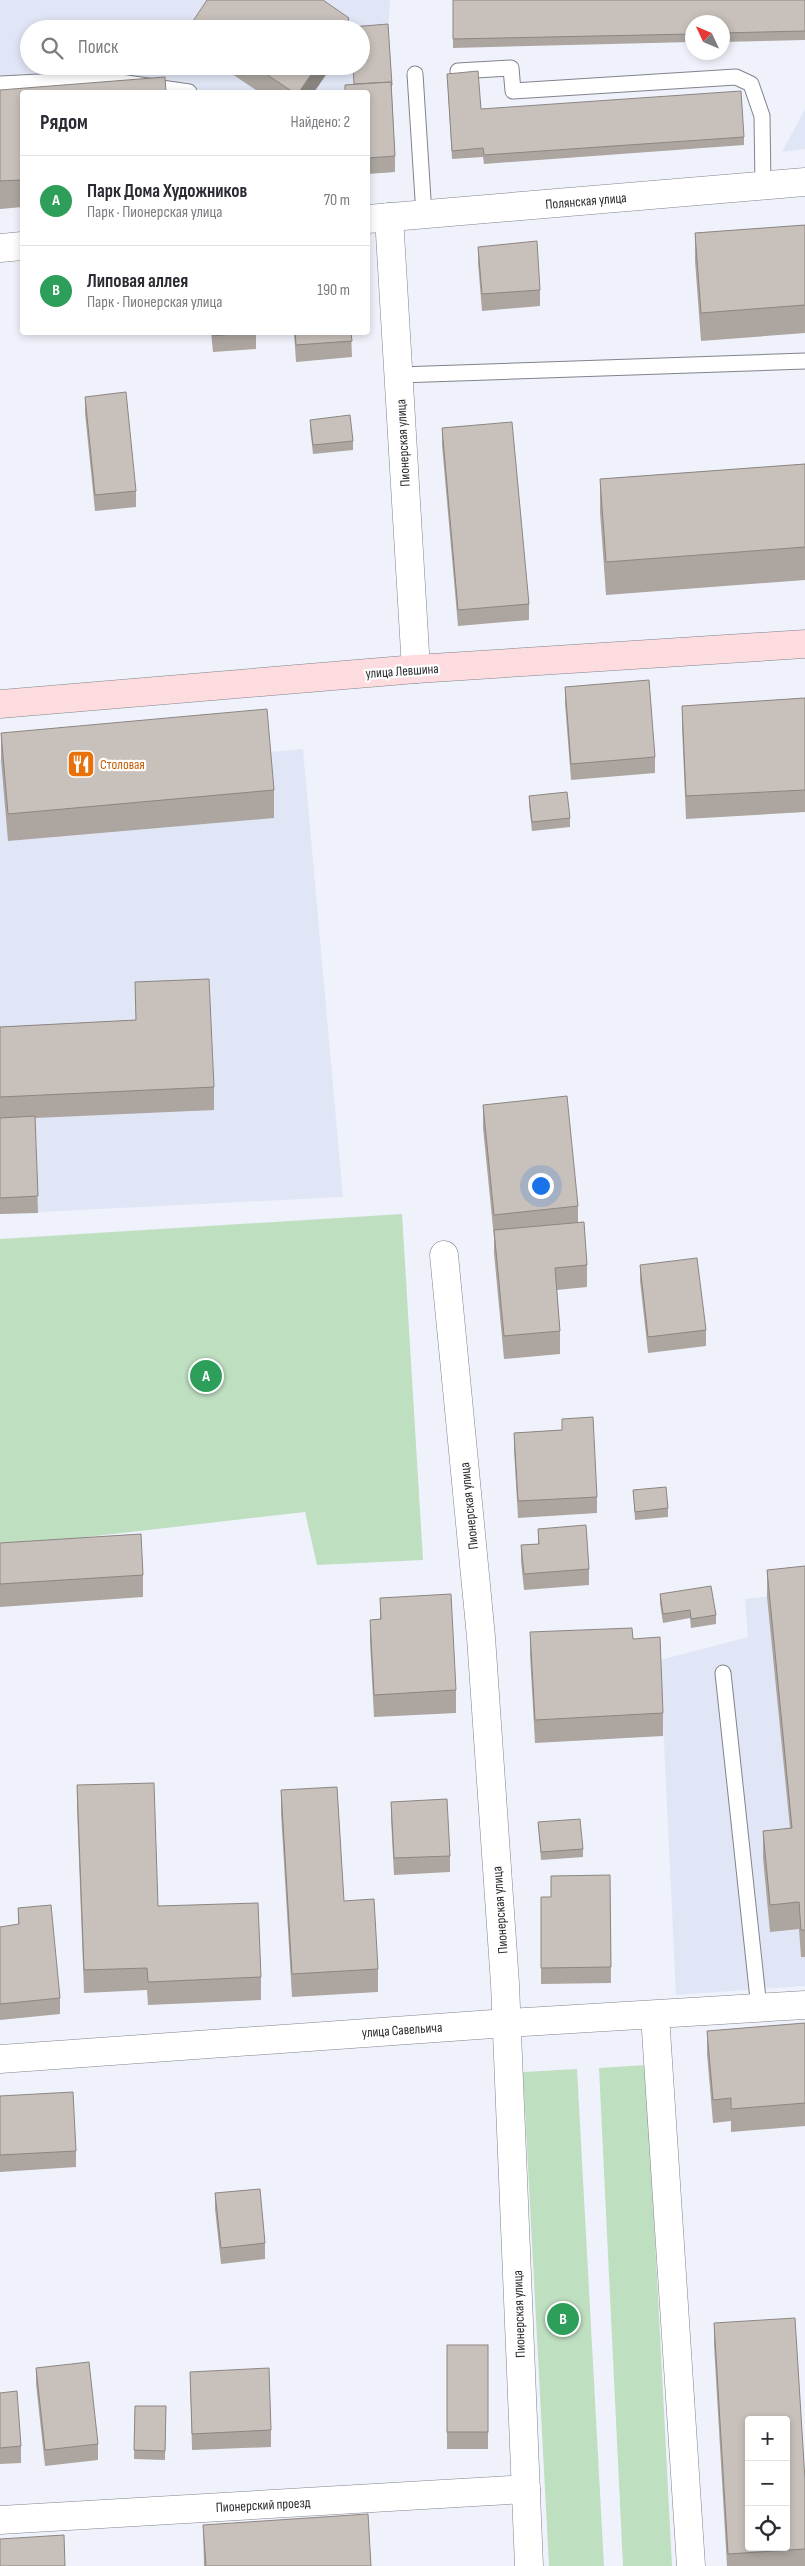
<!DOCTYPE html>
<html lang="ru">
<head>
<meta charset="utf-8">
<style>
	:root { --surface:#fff; --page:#f2f2f3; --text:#2b2b33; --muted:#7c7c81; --line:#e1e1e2; --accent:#2563eb }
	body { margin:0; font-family:"Sofia Sans Condensed",sans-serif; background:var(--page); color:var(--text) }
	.controls { position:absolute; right:15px; bottom:15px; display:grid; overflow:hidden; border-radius:5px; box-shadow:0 2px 8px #0003 }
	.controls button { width:45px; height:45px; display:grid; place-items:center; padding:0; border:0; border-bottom:1px solid var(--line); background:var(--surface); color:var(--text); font:25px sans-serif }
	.compass { position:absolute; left:685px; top:15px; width:45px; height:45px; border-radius:50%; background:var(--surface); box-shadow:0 2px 8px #0003; rotate:314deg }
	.you { position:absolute; left:540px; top:1185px; width:18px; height:18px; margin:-12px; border:4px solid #fff; border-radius:50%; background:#1a73e8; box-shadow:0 0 0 8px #1a73e833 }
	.badge { display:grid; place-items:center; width:32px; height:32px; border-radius:50%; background:var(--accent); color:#fff; font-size:16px; font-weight:700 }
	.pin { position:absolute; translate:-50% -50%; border:2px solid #fff; box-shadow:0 1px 5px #0006 }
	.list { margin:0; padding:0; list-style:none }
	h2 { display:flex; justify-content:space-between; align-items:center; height:65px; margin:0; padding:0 20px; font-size:21px }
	h2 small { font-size:16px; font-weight:400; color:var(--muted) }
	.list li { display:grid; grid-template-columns:32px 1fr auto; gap:15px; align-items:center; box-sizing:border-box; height:90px; padding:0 20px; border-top:1px solid var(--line) }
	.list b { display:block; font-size:19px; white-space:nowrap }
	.list p { margin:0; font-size:16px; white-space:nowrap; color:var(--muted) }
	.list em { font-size:16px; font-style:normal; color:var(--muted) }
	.icon { flex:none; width:28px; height:28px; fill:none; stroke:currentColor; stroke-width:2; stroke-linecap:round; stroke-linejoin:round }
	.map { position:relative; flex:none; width:805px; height:2566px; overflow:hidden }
	.search { position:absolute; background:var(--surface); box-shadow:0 2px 8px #0003; left:20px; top:20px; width:350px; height:55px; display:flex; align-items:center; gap:12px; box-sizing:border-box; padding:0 18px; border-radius:28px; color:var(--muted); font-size:19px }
	.panel { position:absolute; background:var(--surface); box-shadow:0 2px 8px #0003; left:20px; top:90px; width:350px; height:245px; border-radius:5px }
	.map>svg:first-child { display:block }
	.built { fill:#e1e6f6 }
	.green { fill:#bfdfc1 }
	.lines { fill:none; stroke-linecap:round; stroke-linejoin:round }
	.lane-casing { stroke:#81838b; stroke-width:17 }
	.street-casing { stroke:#81838b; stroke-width:29 }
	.secondary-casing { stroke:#81838b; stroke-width:29 }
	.lane { stroke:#fff; stroke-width:15 }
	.street { stroke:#fff; stroke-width:28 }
	.secondary { stroke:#fddcdf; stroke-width:28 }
	.wall { fill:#aca5a0 }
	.shaded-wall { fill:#8c8682 }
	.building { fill:#c8c0ba; stroke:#8c8682; fill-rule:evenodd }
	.labels { text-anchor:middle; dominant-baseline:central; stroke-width:4.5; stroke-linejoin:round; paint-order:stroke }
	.street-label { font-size:14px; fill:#2b2c30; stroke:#fff }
	.food-label { font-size:14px; fill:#c56008; stroke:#fff; text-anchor:start }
</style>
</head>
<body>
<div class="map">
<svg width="805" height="2566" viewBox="0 0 805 2566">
	<rect width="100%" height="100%" fill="#f0f2fb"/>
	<!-- built -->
	<g class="built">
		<polygon points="0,0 390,0 388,33 361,29 29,29 29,66 353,66 354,92 22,92 22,207 0,209"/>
		<polygon points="805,109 805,149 782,152"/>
		<polygon points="303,749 343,1197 0,1214 0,760 269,752"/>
		<polygon points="805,1593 805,1986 676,1995 660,1660 748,1637 745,1599"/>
	</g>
	<!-- green -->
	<g class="green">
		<polygon points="402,1214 423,1560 317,1565 305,1512 0,1547 0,1239"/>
		<polygon points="646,2065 672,2566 623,2566 599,2068"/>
		<polygon points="577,2069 604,2566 549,2566 523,2072"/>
	</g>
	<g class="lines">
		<!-- lane casing -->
		<g class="lane-casing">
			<g id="lane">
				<polyline points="458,71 511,68 513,91 736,77 751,84 762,116 763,186"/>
				<polyline points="415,74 424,215"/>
				<polyline points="0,84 99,79 189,92"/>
				<polyline points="399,375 805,361"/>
				<polyline points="723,1673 759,2008"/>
			</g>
		</g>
		<!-- street casing -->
		<g class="street-casing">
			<g id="street">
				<polyline points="389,217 416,669"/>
				<polyline points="368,219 805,182"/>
				<polyline points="0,248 22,246"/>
				<polyline points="444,1255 481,1637 505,1984 529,2566"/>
				<polyline points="655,2015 691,2566"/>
				<polyline points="0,2059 507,2023 805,2005"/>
				<polyline points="0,2520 526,2489"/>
			</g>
		</g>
		<!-- secondary casing -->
		<g class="secondary-casing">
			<polyline id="secondary" points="0,704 416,669 805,644"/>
		</g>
		<!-- lane -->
		<use href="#lane" class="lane"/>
		<!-- street -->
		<use href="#street" class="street"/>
		<!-- secondary -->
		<use href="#secondary" class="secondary"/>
	</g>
	<!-- wall -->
	<g class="wall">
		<polygon points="453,0 805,0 805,40 722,42 722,22 692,22 692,42 453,48"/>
		<polygon points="191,24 349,29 191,29"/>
		<polygon points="220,66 332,66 314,92 259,92"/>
		<polygon points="353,66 361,66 392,85 392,94 395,156 395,172 368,174 368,92 345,92 345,85 354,84"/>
		<polygon points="447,74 481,109 744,137 744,145 484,164 483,157 452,159"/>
		<polygon points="0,90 22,92 22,207 0,209"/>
		<polygon points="805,225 805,333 701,341 695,261 695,233"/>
		<polygon points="478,247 540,290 540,306 482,311 478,263"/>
		<polygon points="211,332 256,332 256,349 213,352"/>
		<polygon points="294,332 351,332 352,357 296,362"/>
		<polygon points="85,397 136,491 136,507 95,511 85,413"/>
		<polygon points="310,420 353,441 353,450 313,454 310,428"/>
		<polygon points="442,428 529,604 529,620 458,626 442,445"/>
		<polygon points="805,464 805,580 606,595 600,512 600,479"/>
		<polygon points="565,687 655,757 655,773 571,780 565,703"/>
		<polygon points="805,698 805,812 686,819 682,728 682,706"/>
		<polygon points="1,733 274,790 274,818 8,841 1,760"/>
		<polygon points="529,796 570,818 570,827 532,831 529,805"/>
		<polygon points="135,982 214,1087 214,1110 35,1118 38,1213 0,1214 0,1027 136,1020"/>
		<polygon points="483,1105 578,1206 578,1223 587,1265 587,1287 557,1290 560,1331 560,1354 504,1359 494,1253 494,1238 483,1128"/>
		<polygon points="640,1265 706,1330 706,1346 648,1353 640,1281"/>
		<polygon points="562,1419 597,1497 597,1513 518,1518 514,1450 514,1433 562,1430"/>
		<polygon points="633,1490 668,1508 668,1517 635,1520"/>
		<polygon points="538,1529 589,1569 589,1585 524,1590 521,1561 521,1545 538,1544"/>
		<polygon points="0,1543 143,1575 143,1597 0,1607"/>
		<polygon points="805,1566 805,1957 801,1957 799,1929 770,1932 763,1858 763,1831 790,1828 767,1597 767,1570"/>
		<polygon points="660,1594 716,1615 716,1624 691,1628 690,1618 663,1623 660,1603"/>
		<polygon points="380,1598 456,1690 456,1713 374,1717 370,1642 370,1620 380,1619"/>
		<polygon points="530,1632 633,1639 663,1713 663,1736 535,1743 530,1655"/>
		<polygon points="77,1785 158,1906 261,1977 261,2000 148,2005 147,1990 84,1993 77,1808"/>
		<polygon points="281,1790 344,1901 378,1969 378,1992 292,1997 281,1813"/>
		<polygon points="391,1802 450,1856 450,1872 394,1875 391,1819"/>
		<polygon points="538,1822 583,1849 583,1857 541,1860"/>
		<polygon points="610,1875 611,1983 541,1984 541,1897 551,1897"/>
		<polygon points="18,1908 60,1998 60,2014 0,2020 0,1927 18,1925"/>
		<polygon points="805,2023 805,2126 731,2132 731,2121 713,2123 707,2054 707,2031"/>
		<polygon points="0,2096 76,2151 76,2167 0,2172"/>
		<polygon points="215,2193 265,2243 265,2259 221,2264 215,2209"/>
		<polygon points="714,2323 805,2480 805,2566 727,2566 714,2345"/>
		<rect x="447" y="2345" width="41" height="104"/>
		<polygon points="36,2368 98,2444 98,2460 45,2466 36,2384"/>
		<polygon points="190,2372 271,2430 271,2447 192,2450"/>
		<polygon points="0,2393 21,2446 21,2463 0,2464"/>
		<polygon points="135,2406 166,2406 165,2460 134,2459"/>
		<polygon points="203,2525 371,2566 204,2566"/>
	</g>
	<!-- shaded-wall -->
	<g class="shaded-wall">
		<polygon points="349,18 349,29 342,29"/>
		<polygon points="317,66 332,66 314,92 299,92"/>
	</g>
	<!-- building -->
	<g class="building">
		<polygon points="207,0 323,0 349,18 342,29 197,29 191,24"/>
		<polygon points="453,0 805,0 805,31 722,33 722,22 692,22 692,34 453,39"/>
		<polygon points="388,24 392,85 391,85 391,82 354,84 353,66 361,66 361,29 351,29 351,27"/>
		<polygon points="254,66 317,66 299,92 293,92"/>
		<polygon points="478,71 481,109 741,91 744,137 484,155 483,148 452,151 447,74"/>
		<polygon points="165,77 166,92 22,92 22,180 0,181 0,90"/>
		<polygon points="391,82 395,156 368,158 368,92 345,92 345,85"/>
		<polygon points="805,225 805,305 701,313 695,233"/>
		<polygon points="537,241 540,290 482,294 478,247"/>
		<polygon points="212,332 253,332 213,336"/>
		<polygon points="295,332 351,332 352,341 296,345"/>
		<polygon points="126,392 136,491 95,495 85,397"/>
		<polygon points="350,415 353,441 313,445 310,420"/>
		<polygon points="512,422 529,604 458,610 442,428"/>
		<polygon points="805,464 805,547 606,562 600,479"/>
		<polygon points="649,680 655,757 571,764 565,687"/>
		<polygon points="805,698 805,790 686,796 682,706"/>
		<polygon points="267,709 274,790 8,814 1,733"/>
		<polygon points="567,792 570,818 532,822 529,796"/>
		<polygon points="209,979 214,1087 0,1097 0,1027 136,1020 135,982"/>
		<polygon points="567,1096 578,1206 494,1215 483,1105"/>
		<polygon points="35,1116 38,1196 0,1198 0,1118"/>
		<polygon points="584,1222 587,1265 555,1268 560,1331 504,1336 494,1230"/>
		<polygon points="697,1258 706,1330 648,1337 640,1265"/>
		<polygon points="593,1417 597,1497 518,1501 514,1433 562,1430 562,1419"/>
		<polygon points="666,1487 668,1508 635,1512 633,1490"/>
		<polygon points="586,1525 589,1569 524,1574 521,1545 539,1544 538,1529"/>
		<polygon points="141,1534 143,1575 0,1584 0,1543"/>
		<polygon points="805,1566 805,1930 801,1930 799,1902 770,1905 763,1831 792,1828 767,1570"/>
		<polygon points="711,1586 716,1615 691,1619 690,1610 663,1614 660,1594"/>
		<polygon points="451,1594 456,1690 374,1695 370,1620 381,1619 380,1598"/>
		<polygon points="632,1628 633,1639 660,1637 663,1713 535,1720 530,1632"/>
		<polygon points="154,1783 158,1906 258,1903 261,1977 148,1982 147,1968 84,1970 77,1785"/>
		<polygon points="337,1787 344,1901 374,1899 378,1969 292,1974 281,1790"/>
		<polygon points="447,1799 450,1856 394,1858 391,1802"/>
		<polygon points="580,1819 583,1849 541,1852 538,1822"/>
		<polygon points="610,1875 611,1967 541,1968 541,1897 551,1897 551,1876"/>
		<polygon points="51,1905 60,1998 0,2004 0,1927 19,1924 18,1908"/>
		<polygon points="805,2023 805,2103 731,2109 731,2098 713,2100 707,2031"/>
		<polygon points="73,2092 76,2151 0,2155 0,2096"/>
		<polygon points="260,2189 265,2243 221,2248 215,2193"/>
		<path d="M795,2318L805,2480V2549L728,2554L714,2323ZM749,2420H786V2547H749Z"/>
		<rect x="447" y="2345" width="41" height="87"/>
		<polygon points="89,2362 98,2444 45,2450 36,2368"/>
		<polygon points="269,2368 271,2430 192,2434 190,2372"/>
		<polygon points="17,2391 21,2446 0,2448 0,2393"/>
		<polygon points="135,2406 166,2406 165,2451 134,2450"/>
		<polygon points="368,2514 371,2566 206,2566 203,2525"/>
		<polygon points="64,2535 65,2566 0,2566 0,2539"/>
	</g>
	<!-- icons -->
	<defs>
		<g id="restaurant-square" transform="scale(1.4375)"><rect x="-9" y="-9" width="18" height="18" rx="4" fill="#e8710a" stroke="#fff"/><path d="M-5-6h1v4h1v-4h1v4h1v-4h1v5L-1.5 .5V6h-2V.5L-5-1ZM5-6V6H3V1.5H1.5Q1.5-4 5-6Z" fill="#fff"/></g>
	</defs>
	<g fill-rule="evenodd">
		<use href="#restaurant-square" x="81" y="764"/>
	</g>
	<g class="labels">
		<!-- street labels -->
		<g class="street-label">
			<text transform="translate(586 201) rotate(-5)">Полянская улица</text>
			<text transform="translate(403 443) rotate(-93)">Пионерская улица</text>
			<text transform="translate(402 671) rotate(-4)">улица Левшина</text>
			<text transform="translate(469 1506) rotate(-96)">Пионерская улица</text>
			<text transform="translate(500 1910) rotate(-94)">Пионерская улица</text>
			<text transform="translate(402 2030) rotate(-4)">улица Савельича</text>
			<text transform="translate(519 2314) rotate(-92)">Пионерская улица</text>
			<text transform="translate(263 2505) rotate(-3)">Пионерский проезд</text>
		</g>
		<!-- food labels -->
		<g class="food-label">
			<text x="100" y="764">Столовая</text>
		</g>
	</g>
</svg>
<div class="controls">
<button>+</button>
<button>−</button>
<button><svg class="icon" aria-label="locate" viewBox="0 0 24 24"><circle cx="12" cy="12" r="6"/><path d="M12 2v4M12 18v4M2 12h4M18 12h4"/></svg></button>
</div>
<svg class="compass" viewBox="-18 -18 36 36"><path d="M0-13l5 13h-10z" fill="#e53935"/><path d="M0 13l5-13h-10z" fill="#7c7c81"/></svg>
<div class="you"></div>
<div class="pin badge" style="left:206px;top:1376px;background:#2e9e5b">A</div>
<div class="pin badge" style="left:563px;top:2319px;background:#2e9e5b">B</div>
<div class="search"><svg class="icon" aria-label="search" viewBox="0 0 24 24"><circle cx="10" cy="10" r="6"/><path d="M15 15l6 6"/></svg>Поиск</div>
<section class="panel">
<h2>Рядом<small>Найдено: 2</small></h2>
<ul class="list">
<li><span class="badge" style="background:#2e9e5b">A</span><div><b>Парк Дома Художников</b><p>Парк · Пионерская улица</p></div><em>70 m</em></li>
<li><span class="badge" style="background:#2e9e5b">B</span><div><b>Липовая аллея</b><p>Парк · Пионерская улица</p></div><em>190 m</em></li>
</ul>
</section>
</div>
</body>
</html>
